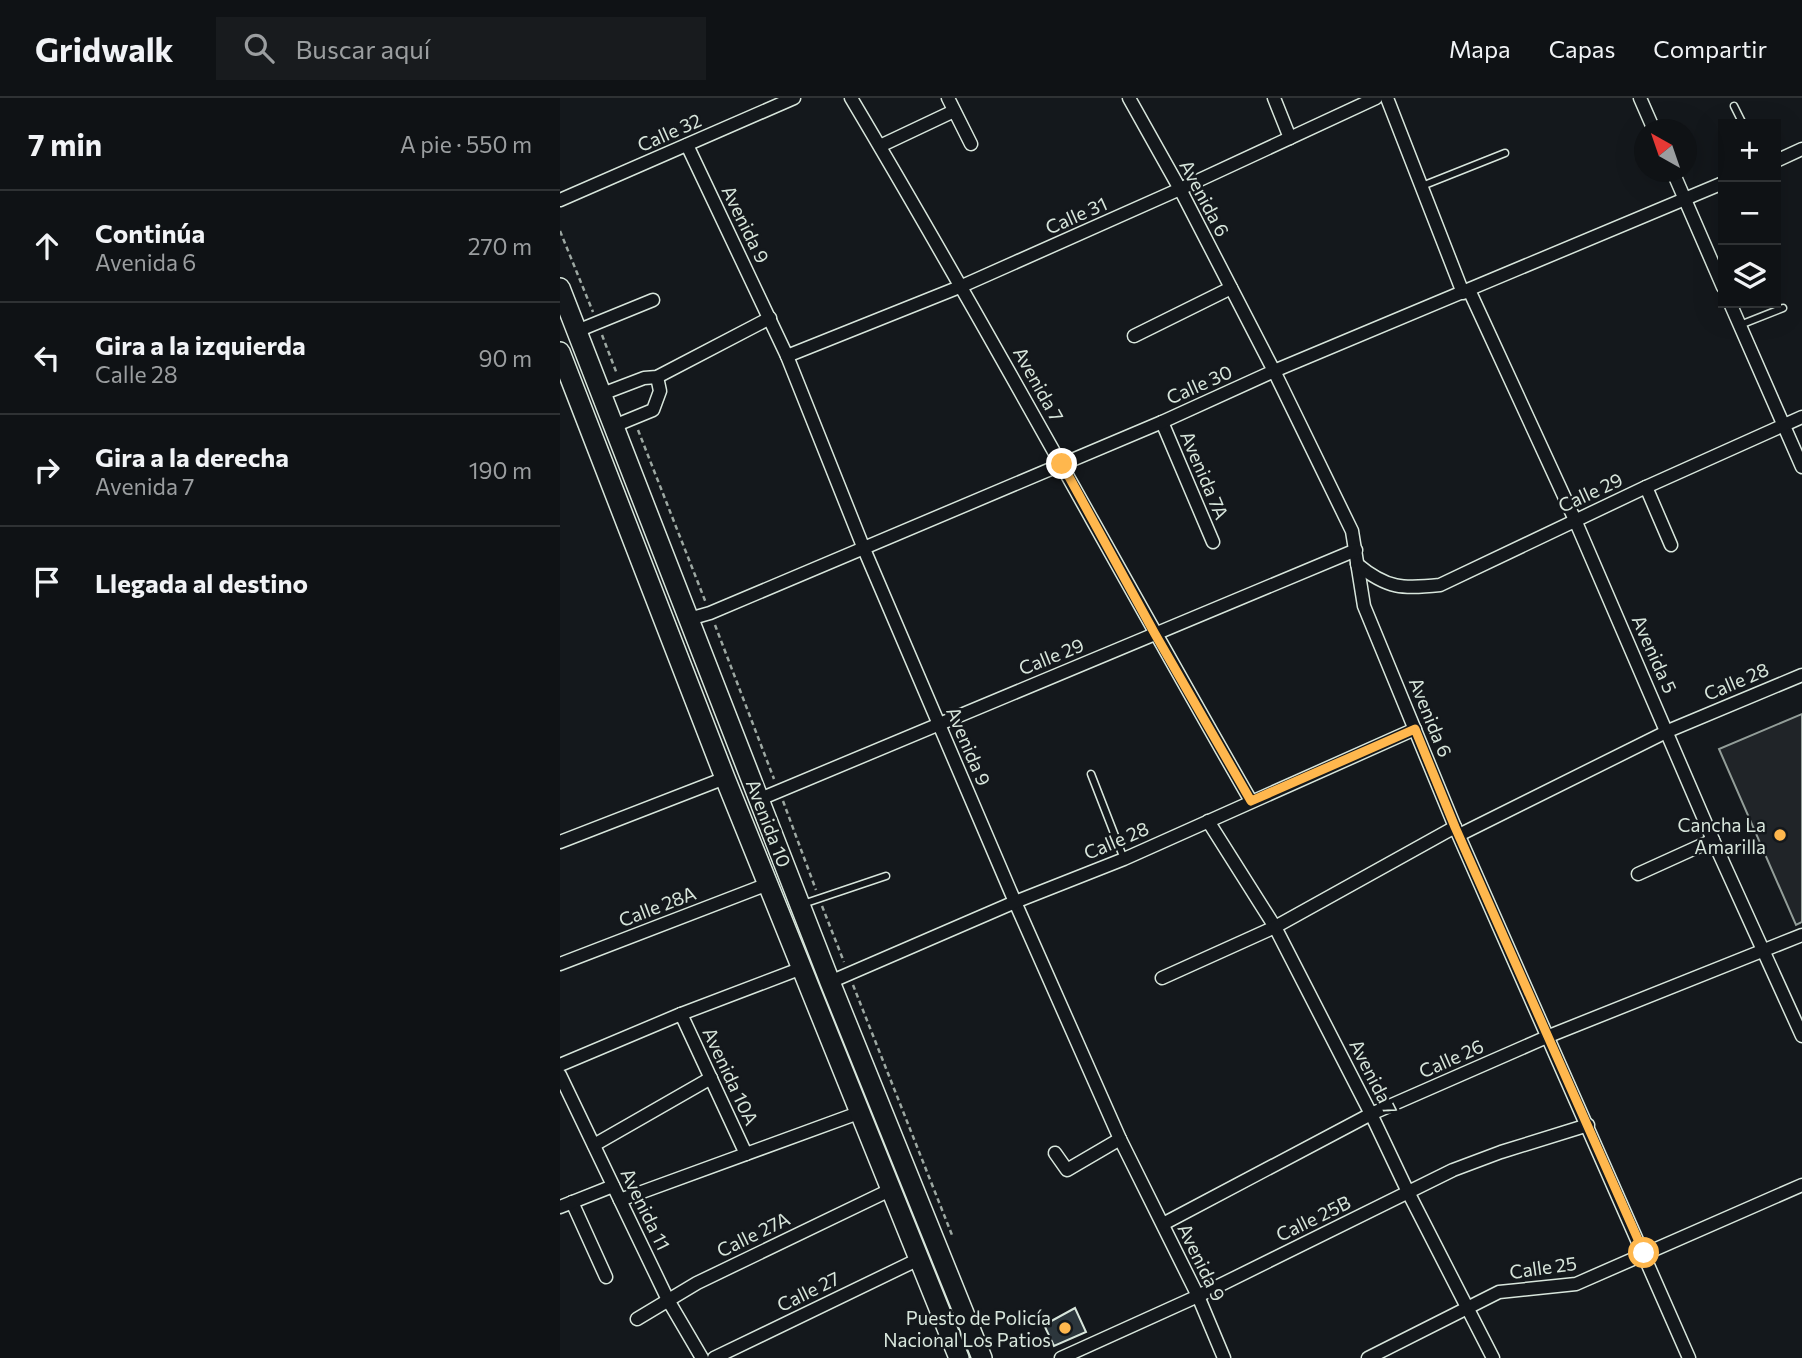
<!DOCTYPE html>
<html lang="es">
<head>
<meta charset="utf-8">
<style>
	:root { --surface:#0f1215; --page:#181b1e; --text:#f1f3f6; --muted:#9b9ea0; --line:#2f3234 }
	body { margin:0; font-family:Commissioner,sans-serif; background:var(--page); color:var(--text) }
	.controls { position:absolute; right:21px; top:21px; display:grid; overflow:hidden; border-radius:0px; box-shadow:0 7px 28px #0002 }
	.controls button { width:63px; height:63px; display:grid; place-items:center; padding:0; border:0; border-bottom:2px solid var(--line); background:var(--surface); color:var(--text); font:35px sans-serif }
	.compass { position:absolute; left:1074px; top:21px; width:63px; height:63px; border-radius:50%; background:var(--surface); box-shadow:0 7px 28px #0002; rotate:320deg }
	.stop { position:absolute; width:21px; height:21px; margin:-16px; border:5px solid #ffb74d; border-radius:50%; background:#fff }
	.stop.end { background:#ffb74d; border-color:#fff; box-shadow:0 2px 7px #0008 }
	.list { margin:0; padding:0; list-style:none }
	h2 { display:flex; justify-content:space-between; align-items:center; height:91px; margin:0; padding:0 28px; font-size:30px }
	h2 small { font-size:23px; font-weight:400; color:var(--muted) }
	.list li { display:grid; grid-template-columns:46px 1fr auto; gap:21px; align-items:center; box-sizing:border-box; height:112px; padding:0 28px; border-top:2px solid var(--line) }
	.list b { display:block; font-size:26px; white-space:nowrap }
	.list p { margin:0; font-size:23px; white-space:nowrap; color:var(--muted) }
	.list em { font-size:23px; font-style:normal; color:var(--muted) }
	.icon { flex:none; width:38px; height:38px; fill:none; stroke:currentColor; stroke-width:2; stroke-linecap:round; stroke-linejoin:round }
	.map { position:relative; flex:none; width:1242px; height:1260px; overflow:hidden }
	header { display:flex; align-items:center; gap:42px; box-sizing:border-box; height:98px; padding:0 35px; background:var(--surface); border-bottom:2px solid var(--line) }
	header strong { font-size:33px }
	nav { display:flex; gap:38px; margin-inline-start:auto; font-size:24px }
	.search { width:490px; height:63px; background:var(--page); display:flex; align-items:center; gap:18px; box-sizing:border-box; padding:0 24px; border-radius:0px; color:var(--muted); font-size:26px }
	main { display:flex }
	aside { flex:1; background:var(--surface) }
	.map>svg:first-child { display:block }
	.green { fill:#202428; stroke:#939e99; stroke-width:2 }
	.building { fill:#2c363c; stroke:#d8e6dc; stroke-width:2 }
	.lines { fill:none; stroke-linecap:round; stroke-linejoin:round }
	.lane-casing { stroke:#d8e6dc; stroke-width:9 }
	.street-casing { stroke:#d8e6dc; stroke-width:15 }
	.primary-casing { stroke:#d8e6dc; stroke-width:22 }
	.path { stroke:#9da8a2; stroke-width:2.5; stroke-dasharray:5 3.5; stroke-linecap:butt }
	.lane { stroke:#14181c; stroke-width:6 }
	.street { stroke:#14181c; stroke-width:12 }
	.primary { stroke:#14181c; stroke-width:19 }
	.route { stroke:#ffb74d; stroke-width:9 }
	.poi-dot { fill:#ffb74d; stroke:#14181c; stroke-width:2.5 }
	.labels { text-anchor:middle; dominant-baseline:central; stroke-width:5; stroke-linejoin:round; paint-order:stroke }
	.street-label { font-size:19px; fill:#d8e6dc; stroke:#14181c }
	.poi-label { font-size:19px; fill:#d8e6dc; stroke:#14181c; text-anchor:end }
</style>
</head>
<body>
<header>
<strong>Gridwalk</strong>
<div class="search"><svg class="icon" aria-label="search" viewBox="0 0 24 24"><circle cx="10" cy="10" r="6"/><path d="M15 15l6 6"/></svg>Buscar aquí</div>
<nav><a>Mapa</a><a>Capas</a><a>Compartir</a></nav>
</header>
<main>
<aside>
<h2>7 min<small>A pie · 550 m</small></h2>
<ul class="list">
<li><svg class="icon" aria-label="ahead" viewBox="0 0 24 24"><path d="M12 20V5M6 11l6-6 6 6"/></svg><div><b>Continúa</b><p>Avenida 6</p></div><em>270 m</em></li>
<li><svg class="icon" aria-label="left" viewBox="0 0 24 24"><path d="M17 20v-9H6M10 6l-5 5 5 5"/></svg><div><b>Gira a la izquierda</b><p>Calle 28</p></div><em>90 m</em></li>
<li><svg class="icon" aria-label="right" viewBox="0 0 24 24"><path d="M7 20v-9h11M14 6l5 5-5 5"/></svg><div><b>Gira a la derecha</b><p>Avenida 7</p></div><em>190 m</em></li>
<li><svg class="icon" aria-label="arrive" viewBox="0 0 24 24"><path d="M6 21V4h12l-3 4 3 4H6"/></svg><div><b>Llegada al destino</b></div></li>
</ul>
</aside>
<div class="map">
<svg width="1242" height="1260" viewBox="0 0 1242 1260">
	<rect width="100%" height="100%" fill="#14181c"/>
	<!-- green -->
	<polygon class="green" points="1242,616 1242,824 1236,827 1159,651"/>
	<!-- building -->
	<polygon class="building" points="515,1210 526,1234 494,1248 484,1227"/>
	<g class="lines">
		<!-- lane casing -->
		<g class="lane-casing">
			<g id="lane">
				<polyline points="1174,8 1183,26"/>
				<polyline points="862,88 945,55"/>
				<polyline points="1180,227 1223,210"/>
				<polyline points="531,676 564,761"/>
				<polyline points="243,806 326,778"/>
			</g>
		</g>
		<!-- street casing -->
		<g class="street-casing">
			<g id="street">
				<path d="M291,0C429,232 557,470 691,703"/>
				<polyline points="388,0 411,46"/>
				<polyline points="569,0 620,91 714,273 792,433 804,508 895,729 1129,1260"/>
				<polyline points="714,0 730,40"/>
				<polyline points="827,0 903,195"/>
				<polyline points="1080,0 1094,32"/>
				<polyline points="127,47 227,258 304,451 455,804 560,1041 638,1198 664,1260"/>
				<polyline points="320,48 394,13"/>
				<polyline points="1216,63 1242,51"/>
				<polyline points="1113,74 1163,189"/>
				<polyline points="0,102 234,0"/>
				<polyline points="909,192 1015,422 1153,742 1242,938"/>
				<polyline points="1170,205 1242,369"/>
				<polyline points="17,233 93,202"/>
				<polyline points="574,238 671,190"/>
				<polyline points="227,258 402,188 620,91 816,0"/>
				<polyline points="42,296 84,280 97,279 210,220"/>
				<polyline points="602,324 653,444"/>
				<polyline points="54,328 93,312 100,293 97,279"/>
				<polyline points="1086,389 1111,447"/>
				<path d="M797,466C827,491 843,491 880,487L1086,389L1242,319"/>
				<polyline points="129,521 150,515 602,324 714,273 1163,85"/>
				<polyline points="200,701 796,452"/>
				<polyline points="648,723 715,829 811,1016 848,1094 933,1260"/>
				<polyline points="899,737 1108,633 1242,577"/>
				<polyline points="0,744 165,680"/>
				<polyline points="1078,776 1153,742"/>
				<polyline points="0,866 208,786"/>
				<polyline points="602,880 715,829 895,729"/>
				<polyline points="270,884 455,804 564,761 855,631"/>
				<polyline points="121,916 186,1056"/>
				<polyline points="0,967 121,916 242,870"/>
				<polyline points="0,977 108,1202 142,1260"/>
				<polyline points="34,1047 151,980"/>
				<polyline points="495,1055 507,1072 560,1041"/>
				<polyline points="60,1102 301,1014"/>
				<polyline points="12,1104 46,1179"/>
				<polyline points="0,1109 53,1088"/>
				<polyline points="603,1126 811,1016 989,938 1242,837"/>
				<polyline points="77,1221 137,1185 330,1092"/>
				<polyline points="154,1260 359,1161"/>
				<polyline points="501,1260 638,1198 893,1072 941,1054 1028,1027"/>
				<polyline points="808,1260 939,1194 1016,1186 1242,1087"/>
			</g>
		</g>
		<!-- primary casing -->
		<g class="primary-casing">
			<g id="primary">
				<polyline points="0,190 270,884 422,1260"/>
				<polyline points="0,254 165,680 399,1260"/>
			</g>
		</g>
		<!-- path -->
		<g class="path">
			<polyline points="0,133 33,214"/>
			<polyline points="42,237 57,276"/>
			<polyline points="78,332 146,505"/>
			<polyline points="155,527 214,681"/>
			<polyline points="223,703 256,792"/>
			<polyline points="262,808 284,864"/>
			<polyline points="293,887 392,1137"/>
		</g>
		<!-- lane -->
		<use href="#lane" class="lane"/>
		<!-- street -->
		<use href="#street" class="street"/>
		<!-- primary -->
		<use href="#primary" class="primary"/>
	</g>
	<g class="lines">
		<!-- route -->
		<polyline class="route" points="502,366 595,536 691,703 855,631 895,729 1084,1155"/>
	</g>
	<!-- markers -->
	<g class="poi-dot">
		<circle cx="1220" cy="737" r="7"/>
		<circle cx="505" cy="1230" r="7"/>
	</g>
	<g class="labels">
		<!-- street labels -->
		<g class="street-label">
			<text transform="translate(109 34) rotate(-24)">Calle 32</text>
			<text transform="translate(645 100) rotate(62)">Avenida 6</text>
			<text transform="translate(516 117) rotate(-24)">Calle 31</text>
			<text transform="translate(186 126) rotate(64)">Avenida 9</text>
			<text transform="translate(479 286) rotate(61)">Avenida 7</text>
			<text transform="translate(639 286) rotate(-24)">Calle 30</text>
			<text transform="translate(645 377) rotate(67)">Avenida 7A</text>
			<text transform="translate(1030 394) rotate(-25)">Calle 29</text>
			<text transform="translate(1095 556) rotate(66)">Avenida 5</text>
			<text transform="translate(491 558) rotate(-22)">Calle 29</text>
			<text transform="translate(1176 583) rotate(-23)">Calle 28</text>
			<text transform="translate(871 619) rotate(68)">Avenida 6</text>
			<text transform="translate(409 648) rotate(67)">Avenida 9</text>
			<text transform="translate(209 725) rotate(69)">Avenida 10</text>
			<text transform="translate(556 742) rotate(-23)">Calle 28</text>
			<text transform="translate(97 808) rotate(-21)">Calle 28A</text>
			<text transform="translate(891 960) rotate(-24)">Calle 26</text>
			<text transform="translate(171 978) rotate(65)">Avenida 10A</text>
			<text transform="translate(814 979) rotate(63)">Avenida 7</text>
			<text transform="translate(86 1111) rotate(64)">Avenida 11</text>
			<text transform="translate(753 1120) rotate(-26)">Calle 25B</text>
			<text transform="translate(193 1136) rotate(-26)">Calle 27A</text>
			<text transform="translate(642 1164) rotate(64)">Avenida 9</text>
			<text transform="translate(983 1169) rotate(-8)">Calle 25</text>
			<text transform="translate(248 1193) rotate(-26)">Calle 27</text>
		</g>
		<!-- poi labels -->
		<g class="poi-label">
			<text x="1206" y="726">Cancha La<tspan x="1206" dy="22">Amarilla</tspan></text>
			<text x="491" y="1219">Puesto de Policía<tspan x="491" dy="22">Nacional Los Patios</tspan></text>
		</g>
	</g>
</svg>
<div class="controls">
<button>+</button>
<button>−</button>
<button><svg class="icon" aria-label="layers" viewBox="0 0 24 24"><path d="M12 4l9 5-9 5-9-5zM3 14l9 5 9-5"/></svg></button>
</div>
<svg class="compass" viewBox="-18 -18 36 36"><path d="M0-13l5 13h-10z" fill="#e53935"/><path d="M0 13l5-13h-10z" fill="#9b9ea0"/></svg>
<div class="stop" style="left:1084px;top:1155px"></div>
<div class="stop end" style="left:502px;top:366px"></div>
</div>
</main>
</body>
</html>
